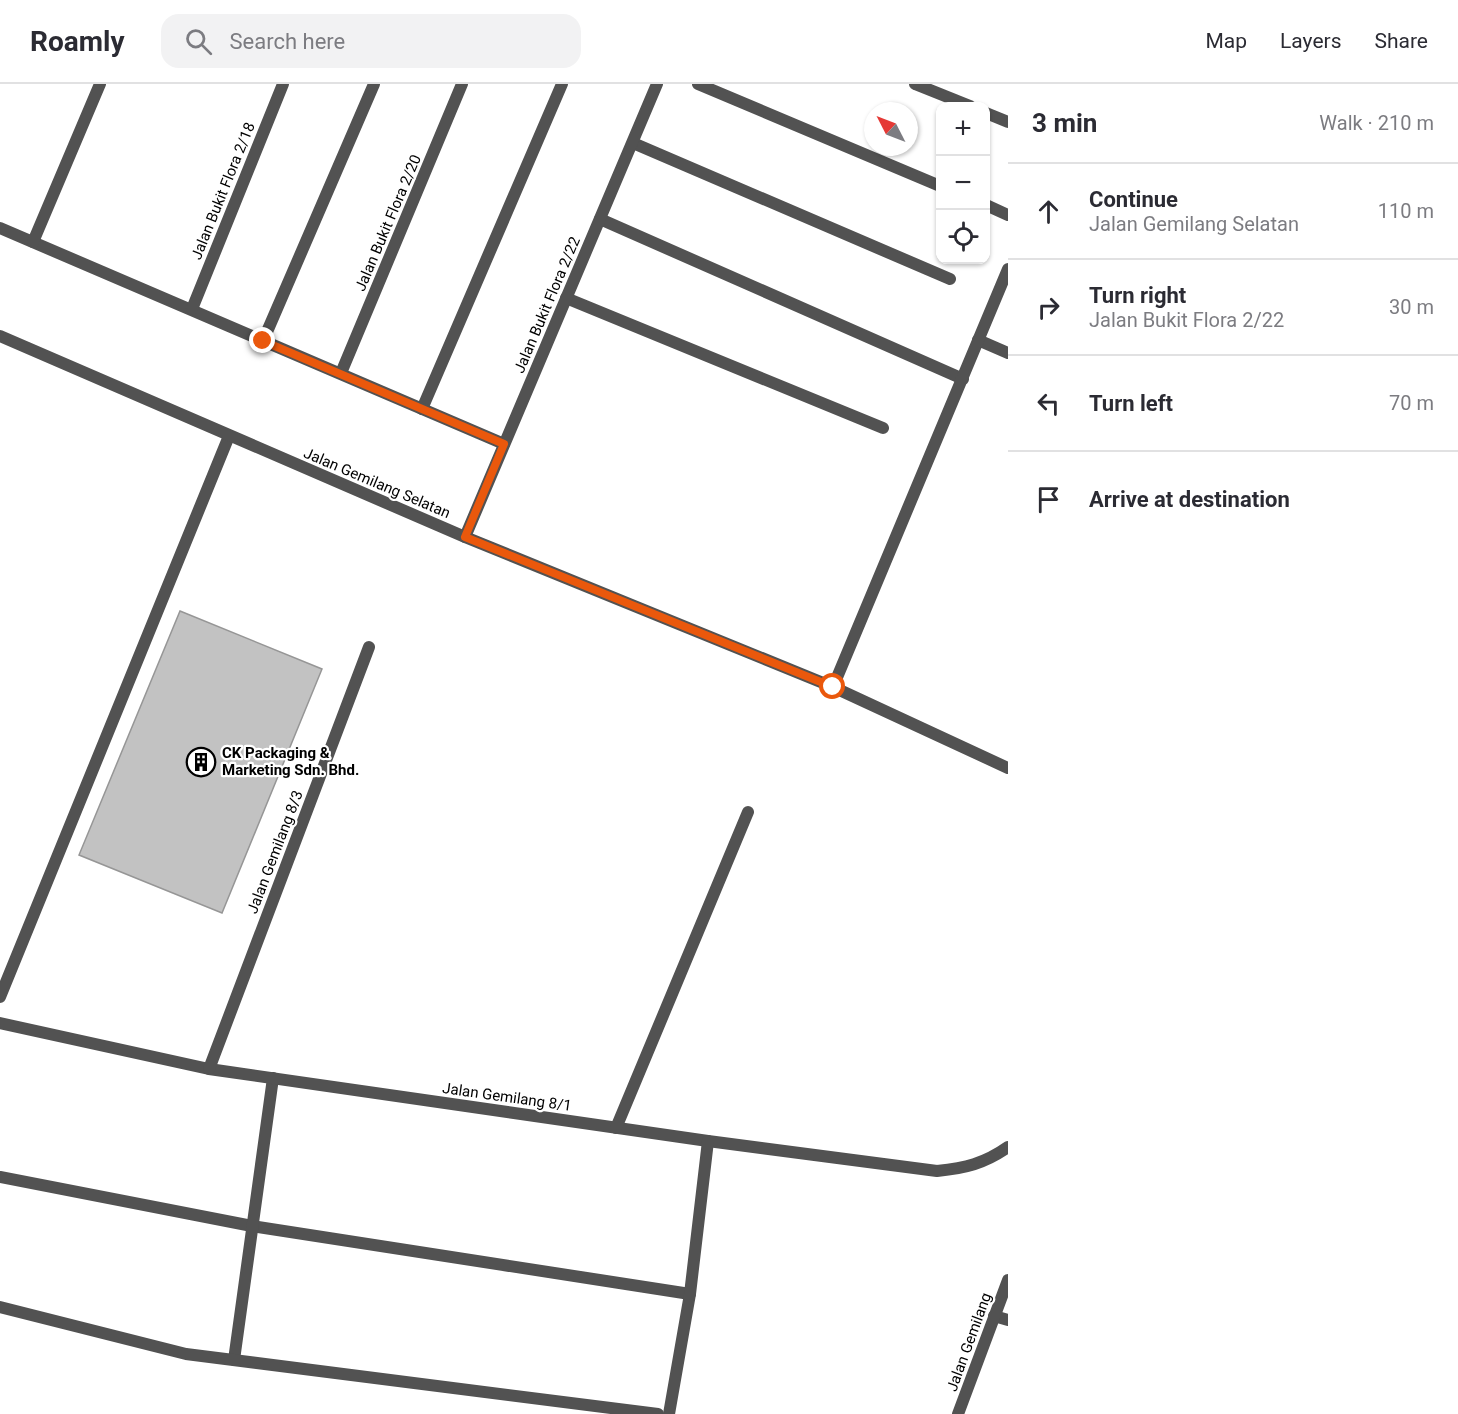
<!DOCTYPE html>
<html lang="en">
<head>
<meta charset="utf-8">
<style>
	:root { --surface:#fff; --page:#f2f2f3; --text:#2b2b33; --muted:#7c7c81; --line:#e1e1e2 }
	body { margin:0; font-family:Roboto,sans-serif; background:var(--page); color:var(--text) }
	.controls { position:absolute; right:18px; top:18px; display:grid; overflow:hidden; border-radius:12px; box-shadow:0 2px 4px #0004 }
	.controls button { width:54px; height:54px; display:grid; place-items:center; padding:0; border:0; border-bottom:2px solid var(--line); background:var(--surface); color:var(--text); font:30px sans-serif }
	.compass { position:absolute; left:864px; top:18px; width:54px; height:54px; border-radius:50%; background:var(--surface); box-shadow:0 2px 4px #0004; rotate:312deg }
	.stop { position:absolute; width:18px; height:18px; margin:-14px; border:4px solid #ea580c; border-radius:50%; background:#fff }
	.stop.end { background:#ea580c; border-color:#fff; box-shadow:0 2px 6px #0008 }
	.list { margin:0; padding:0; list-style:none }
	h2 { display:flex; justify-content:space-between; align-items:center; height:78px; margin:0; padding:0 24px; font-size:26px }
	h2 small { font-size:20px; font-weight:400; color:var(--muted) }
	.list li { display:grid; grid-template-columns:39px 1fr auto; gap:18px; align-items:center; box-sizing:border-box; height:96px; padding:0 24px; border-top:2px solid var(--line) }
	.list b { display:block; font-size:22px; white-space:nowrap }
	.list p { margin:0; font-size:20px; white-space:nowrap; color:var(--muted) }
	.list em { font-size:20px; font-style:normal; color:var(--muted) }
	.icon { flex:none; width:33px; height:33px; fill:none; stroke:currentColor; stroke-width:2; stroke-linecap:round; stroke-linejoin:round }
	.map { position:relative; flex:none; width:1008px; height:1330px; overflow:hidden }
	header { display:flex; align-items:center; gap:36px; box-sizing:border-box; height:84px; padding:0 30px; background:var(--surface); border-bottom:2px solid var(--line) }
	header strong { font-size:28px }
	nav { display:flex; gap:33px; margin-inline-start:auto; font-size:21px }
	.search { width:420px; height:54px; background:var(--page); display:flex; align-items:center; gap:15px; box-sizing:border-box; padding:0 21px; border-radius:18px; color:var(--muted); font-size:22px }
	main { display:flex }
	aside { flex:1; background:var(--surface) }
	.map>svg:first-child { display:block }
	.building { fill:#c2c2c2; stroke:#969696; stroke-width:1.5 }
	.lines { fill:none; stroke-linecap:round; stroke-linejoin:round }
	.service { stroke:#525252; stroke-width:12 }
	.minor { stroke:#525252; stroke-width:12 }
	.tertiary { stroke:#525252; stroke-width:12 }
	.route { stroke:#ea580c; stroke-width:8 }
	.labels { text-anchor:middle; dominant-baseline:central; stroke-width:4.5; stroke-linejoin:round; paint-order:stroke }
	.street-label { font-size:15px; fill:#000; stroke:#fff }
	.poi-label { font-size:15px; font-weight:bold; fill:#000; stroke:#fff; text-anchor:start }
</style>
</head>
<body>
<header>
<strong>Roamly</strong>
<div class="search"><svg class="icon" aria-label="search" viewBox="0 0 24 24"><circle cx="10" cy="10" r="6"/><path d="M15 15l6 6"/></svg>Search here</div>
<nav><a>Map</a><a>Layers</a><a>Share</a></nav>
</header>
<main>
<div class="map">
<svg width="1008" height="1330" viewBox="0 0 1008 1330">
	<rect width="100%" height="100%" fill="#fff"/>
	<!-- building -->
	<polygon class="building" points="180,527 322,585 222,829 79,771"/>
	<g class="lines">
		<!-- service -->
		<g class="service">
			<polyline points="698,0 940,102"/>
			<polyline points="986,121 1008,131"/>
			<polyline points="600,135 963,295"/>
			<polyline points="263,257 374,0"/>
			<polyline points="422,325 562,0"/>
			<polyline points="0,1093 252,1142 690,1210"/>
			<polyline points="994,1232 1008,1236"/>
			<polyline points="234,1276 273,994"/>
		</g>
		<!-- minor -->
		<g class="minor">
			<polyline points="915,0 970,22"/>
			<polyline points="986,29 1008,38"/>
			<polyline points="633,59 950,195"/>
			<polyline points="0,144 504,360"/>
			<polyline points="33,158 100,0"/>
			<polyline points="566,214 883,344"/>
			<polyline points="192,225 283,0"/>
			<polyline points="978,256 1008,269"/>
			<polyline points="341,289 462,0"/>
			<polyline points="465,453 657,0"/>
			<polyline points="833,603 1008,185"/>
			<polyline points="0,913 229,352"/>
			<path d="M0,939L209,985L708,1057L937,1087C965,1084 984,1080 1008,1063"/>
			<polyline points="209,985 369,563"/>
			<polyline points="616,1044 748,728"/>
			<polyline points="0,1223 186,1270 658,1330"/>
			<polyline points="669,1330 690,1210 708,1057"/>
		</g>
		<!-- tertiary -->
		<g class="tertiary">
			<polyline points="0,252 465,453 833,603 1008,684"/>
			<polyline points="958,1330 1008,1196"/>
		</g>
	</g>
	<g class="lines">
		<!-- route -->
		<polyline class="route" points="263,257 504,360 465,453 833,603"/>
	</g>
	<!-- icons -->
	<defs>
		<g id="building-ring" transform="scale(1.5)"><circle r="9.5" fill="#fff" stroke="#000" stroke-width="1.5"/><path d="M-4-6H4V6H1V3H-1V6H-4ZM-2.5-4.3h1.7v1.8h-1.7ZM.8-4.3h1.7v1.8H.8ZM-2.5-1h1.7V.8h-1.7ZM.8-1h1.7V.8H.8Z" fill="#000"/></g>
	</defs>
	<g fill-rule="evenodd">
		<use href="#building-ring" x="201" y="678"/>
	</g>
	<g class="labels">
		<!-- street labels -->
		<g class="street-label">
			<text transform="translate(223 107) rotate(-68)">Jalan Bukit Flora 2/18</text>
			<text transform="translate(388 139) rotate(-67)">Jalan Bukit Flora 2/20</text>
			<text transform="translate(547 221) rotate(-67)">Jalan Bukit Flora 2/22</text>
			<text transform="translate(377 399) rotate(23)">Jalan Gemilang Selatan</text>
			<text transform="translate(275 768) rotate(-69)">Jalan Gemilang 8/3</text>
			<text transform="translate(507 1013) rotate(8)">Jalan Gemilang 8/1</text>
			<text transform="translate(969 1258) rotate(-70)">Jalan Gemilang</text>
		</g>
		<!-- poi labels -->
		<g class="poi-label">
			<text x="222" y="669">CK Packaging &amp;<tspan x="222" dy="17">Marketing Sdn. Bhd.</tspan></text>
		</g>
	</g>
</svg>
<div class="controls">
<button>+</button>
<button>−</button>
<button><svg class="icon" aria-label="locate" viewBox="0 0 24 24"><circle cx="12" cy="12" r="6"/><path d="M12 2v4M12 18v4M2 12h4M18 12h4"/></svg></button>
</div>
<svg class="compass" viewBox="-18 -18 36 36"><path d="M0-13l5 13h-10z" fill="#e53935"/><path d="M0 13l5-13h-10z" fill="#7c7c81"/></svg>
<div class="stop" style="left:833px;top:603px"></div>
<div class="stop end" style="left:263px;top:257px"></div>
</div>
<aside>
<h2>3 min<small>Walk · 210 m</small></h2>
<ul class="list">
<li><svg class="icon" aria-label="ahead" viewBox="0 0 24 24"><path d="M12 20V5M6 11l6-6 6 6"/></svg><div><b>Continue</b><p>Jalan Gemilang Selatan</p></div><em>110 m</em></li>
<li><svg class="icon" aria-label="right" viewBox="0 0 24 24"><path d="M7 20v-9h11M14 6l5 5-5 5"/></svg><div><b>Turn right</b><p>Jalan Bukit Flora 2/22</p></div><em>30 m</em></li>
<li><svg class="icon" aria-label="left" viewBox="0 0 24 24"><path d="M17 20v-9H6M10 6l-5 5 5 5"/></svg><div><b>Turn left</b></div><em>70 m</em></li>
<li><svg class="icon" aria-label="arrive" viewBox="0 0 24 24"><path d="M6 21V4h12l-3 4 3 4H6"/></svg><div><b>Arrive at destination</b></div></li>
</ul>
</aside>
</main>
</body>
</html>
